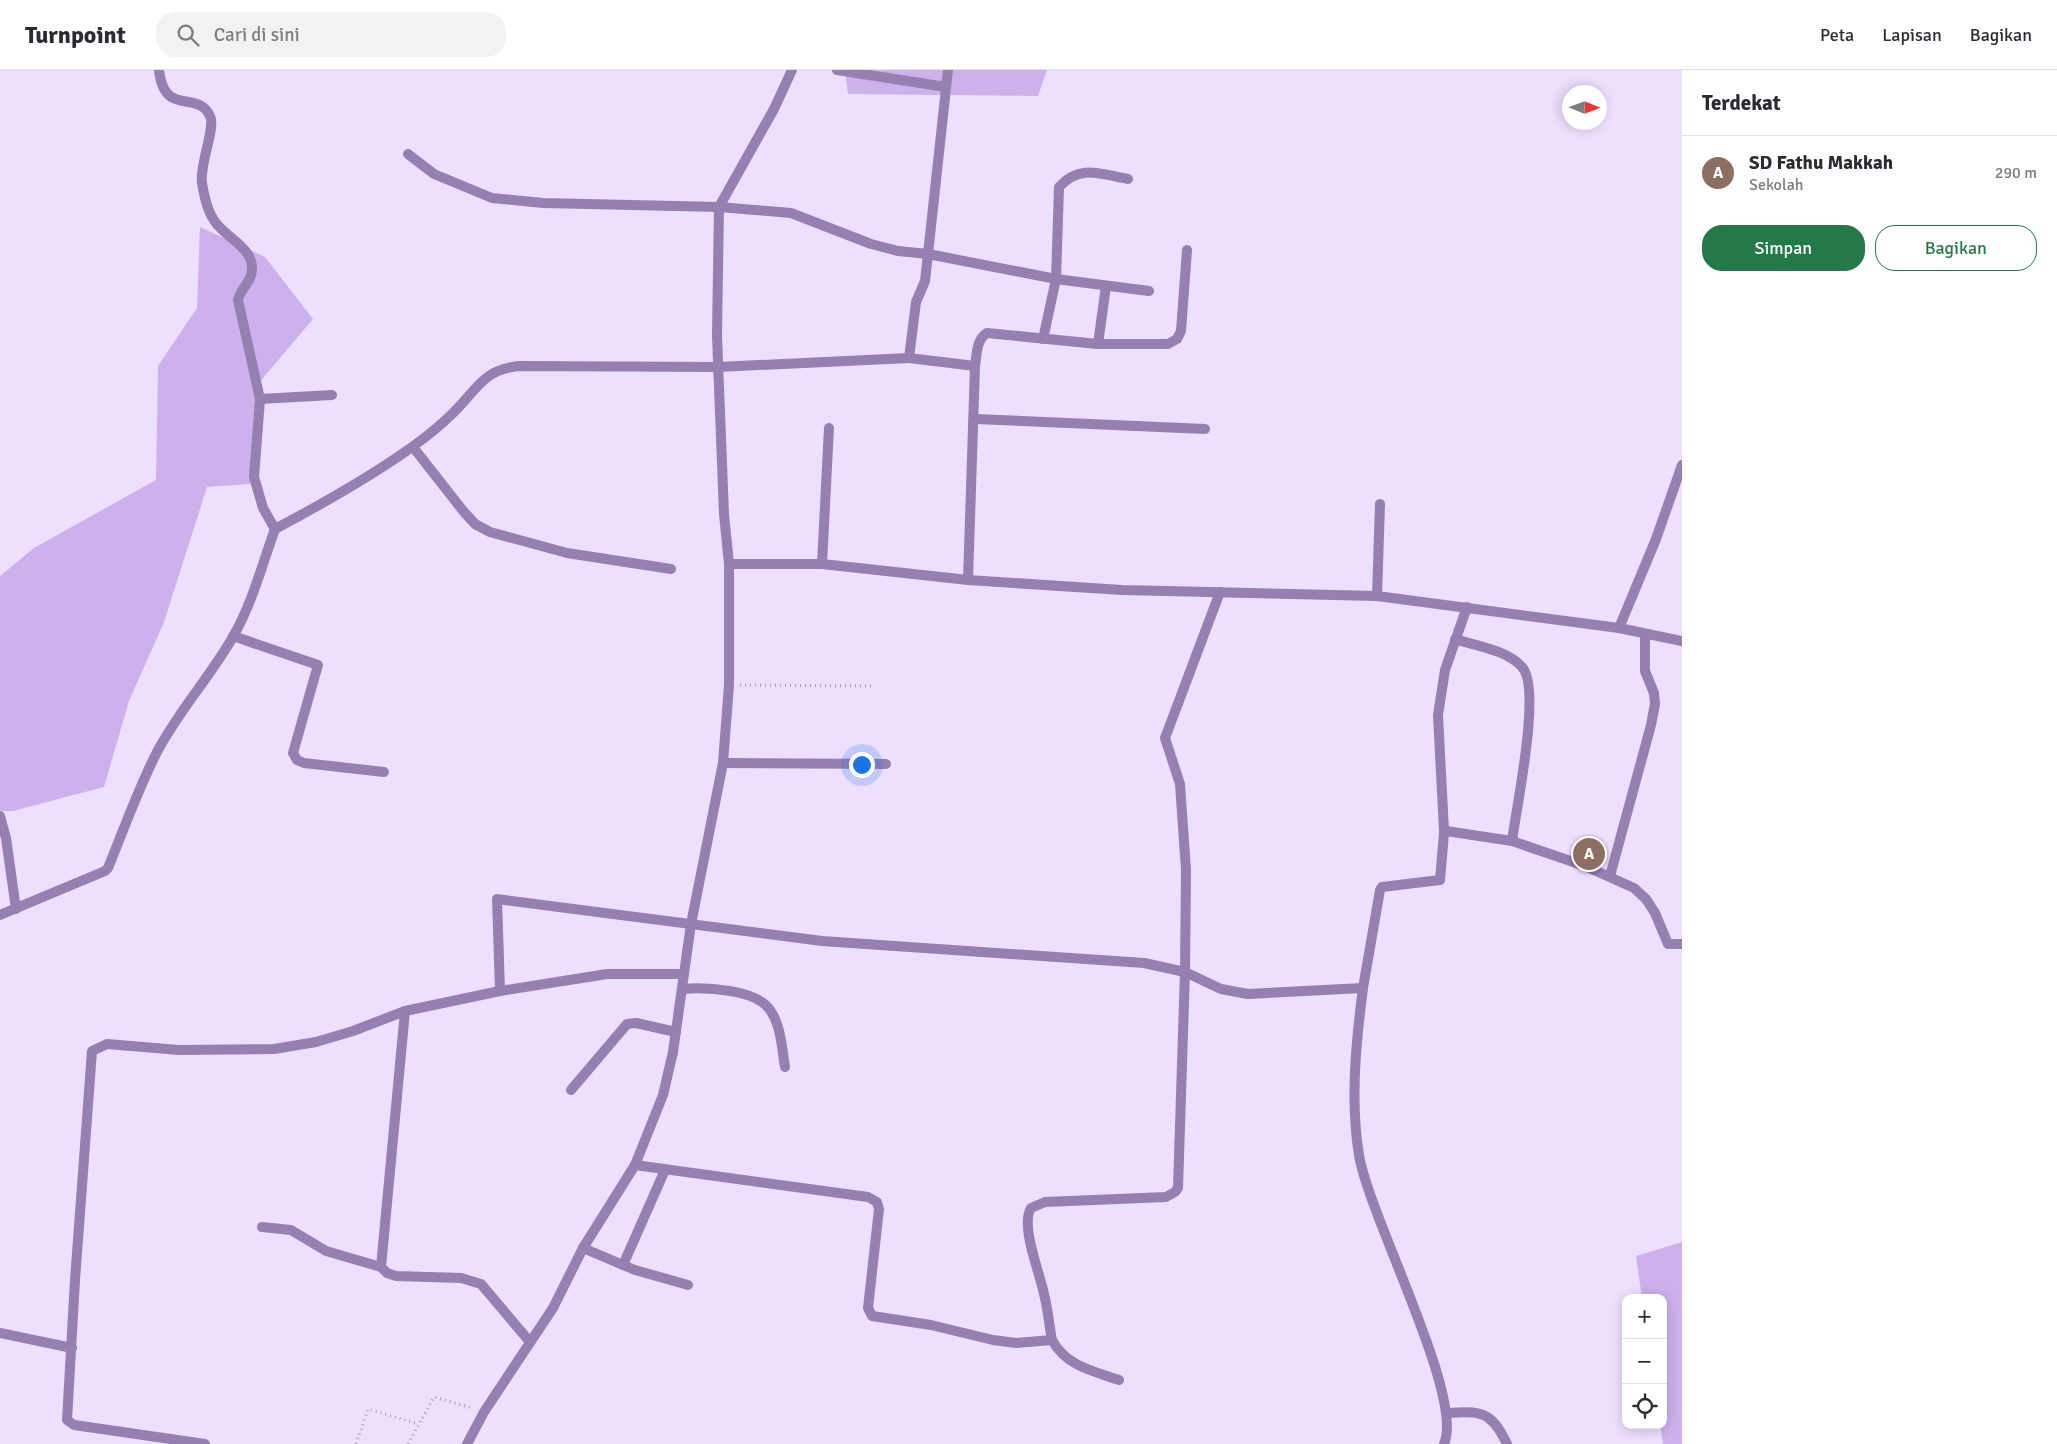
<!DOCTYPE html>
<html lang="id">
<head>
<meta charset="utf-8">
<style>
	:root { --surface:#fff; --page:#f2f2f3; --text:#2b2b33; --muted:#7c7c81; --line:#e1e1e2; --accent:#24794b }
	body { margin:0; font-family:Signika,sans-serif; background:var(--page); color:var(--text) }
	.controls { position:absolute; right:15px; bottom:15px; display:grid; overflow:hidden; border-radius:10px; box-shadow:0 2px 12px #0003 }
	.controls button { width:45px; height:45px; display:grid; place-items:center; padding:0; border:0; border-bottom:1px solid var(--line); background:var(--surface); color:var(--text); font:25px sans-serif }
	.compass { position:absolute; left:1562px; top:15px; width:45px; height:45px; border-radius:50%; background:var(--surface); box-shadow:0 2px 12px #0003; rotate:91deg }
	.you { position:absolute; left:861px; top:694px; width:18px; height:18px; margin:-12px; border:4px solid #fff; border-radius:50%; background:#1a73e8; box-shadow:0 0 0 8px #1a73e833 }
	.badge { display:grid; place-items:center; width:32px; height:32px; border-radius:50%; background:var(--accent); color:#fff; font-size:16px; font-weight:700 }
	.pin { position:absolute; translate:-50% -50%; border:2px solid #fff; box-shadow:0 1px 5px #0006 }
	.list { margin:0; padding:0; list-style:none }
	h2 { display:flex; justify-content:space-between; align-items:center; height:65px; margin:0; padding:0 20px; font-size:21px }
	h2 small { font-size:16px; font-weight:400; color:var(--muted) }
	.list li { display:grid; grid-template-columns:32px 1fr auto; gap:15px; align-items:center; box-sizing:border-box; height:75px; padding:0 20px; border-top:1px solid var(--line) }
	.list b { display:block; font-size:19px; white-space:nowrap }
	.list p { margin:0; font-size:16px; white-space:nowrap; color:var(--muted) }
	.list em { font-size:16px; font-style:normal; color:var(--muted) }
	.actions { display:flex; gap:10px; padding:15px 20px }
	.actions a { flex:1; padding:11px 0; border:1px solid var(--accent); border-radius:20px; text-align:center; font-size:18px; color:var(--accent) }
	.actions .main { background:var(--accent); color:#fff }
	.icon { flex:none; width:28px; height:28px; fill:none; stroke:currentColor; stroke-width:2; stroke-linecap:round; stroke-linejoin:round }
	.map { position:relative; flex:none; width:1682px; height:1374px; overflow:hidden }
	header { display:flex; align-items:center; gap:30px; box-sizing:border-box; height:70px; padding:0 25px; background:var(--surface); border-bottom:1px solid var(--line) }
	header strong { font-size:24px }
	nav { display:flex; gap:28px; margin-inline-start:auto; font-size:18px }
	.search { width:350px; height:45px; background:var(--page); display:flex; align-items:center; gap:12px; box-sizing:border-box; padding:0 18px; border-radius:20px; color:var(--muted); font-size:19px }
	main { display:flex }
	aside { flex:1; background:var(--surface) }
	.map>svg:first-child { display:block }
	.green { fill:#ccb1ec }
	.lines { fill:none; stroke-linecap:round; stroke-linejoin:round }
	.path { stroke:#a99eb6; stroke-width:3; stroke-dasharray:1 4; stroke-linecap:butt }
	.minor { stroke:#967fb1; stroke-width:10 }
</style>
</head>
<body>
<header>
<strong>Turnpoint</strong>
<div class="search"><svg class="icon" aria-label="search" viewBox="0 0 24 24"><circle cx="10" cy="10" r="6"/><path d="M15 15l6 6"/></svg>Cari di sini</div>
<nav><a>Peta</a><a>Lapisan</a><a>Bagikan</a></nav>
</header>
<main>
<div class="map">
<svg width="1682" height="1374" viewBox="0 0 1682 1374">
	<rect width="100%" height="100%" fill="#eddffe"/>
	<!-- green -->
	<g class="green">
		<polygon points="845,0 1047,0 1038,26 848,24"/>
		<polygon points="200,157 265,187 313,249 258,314 250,414 207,417 164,552 129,631 104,717 13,741 0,741 0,506 34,478 156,410 158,296 197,238"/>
		<polygon points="1682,1172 1682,1374 1663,1374 1660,1355 1663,1355 1663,1228 1642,1228 1636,1186"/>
	</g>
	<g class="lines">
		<!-- path -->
		<g class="path">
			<polyline points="740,615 875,616"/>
			<polyline points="356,1374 368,1339 418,1354"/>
			<polyline points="408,1374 434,1327 472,1338"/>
		</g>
		<!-- minor -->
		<g class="minor">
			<path d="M159,0C164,48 198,19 210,46C216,58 199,95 202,113C204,126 208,143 216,153C227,168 253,178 252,199C252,212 240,219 238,230L260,329L254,407L263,438L275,459"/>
			<polyline points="837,0 946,17"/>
			<polyline points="408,84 434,104 492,128 543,133 719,137 791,143 871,174 898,181 928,184 1056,209 1149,221"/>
			<path d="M1043,269L1056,209L1059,117C1080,94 1100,104 1128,109"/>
			<polyline points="1098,274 1106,216"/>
			<path d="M909,288L975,296C977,284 976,270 987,263L1098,274H1168L1177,269L1181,261L1187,180"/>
			<polyline points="260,329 332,325"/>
			<polyline points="975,349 1205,359"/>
			<polyline points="413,377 464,442 475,454 490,462 567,483 671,499"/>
			<polyline points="729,494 822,494 968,510 1122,520 1377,526 1619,558 1682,571"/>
			<polyline points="822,494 829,358"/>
			<polyline points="968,510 975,296"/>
			<polyline points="1377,526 1380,434"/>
			<polyline points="1619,558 1656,469 1682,395"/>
			<polyline points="233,566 318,595 293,683 297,690 304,693 384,702"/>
			<path d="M1455,569C1476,576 1507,580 1522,597C1542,618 1516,739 1512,771"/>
			<polyline points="723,693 886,694"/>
			<polyline points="0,746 6,768 16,839"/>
			<polyline points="1444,761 1438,645 1445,600 1467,537"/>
			<polyline points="1610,806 1651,655 1655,634 1654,623 1645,601 1645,564"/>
			<path d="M0,845L105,801L108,798C124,759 138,719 157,682C179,640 211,606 234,565C253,531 262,495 275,459C322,434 369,408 412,377C426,367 441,355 453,343C478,319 481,301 518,296L718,297L909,288L916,232L925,211L927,193L948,0"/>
			<path d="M1363,918C1356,972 1350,1031 1359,1085C1369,1147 1465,1327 1444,1374"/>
			<path d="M682,919C705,917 756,919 770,940C781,955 782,979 785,997"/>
			<polyline points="500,921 497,829 822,871 1144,893 1185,902 1221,919 1248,924 1363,918 1380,820 1382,817 1440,810 1444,763 1446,761 1512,771 1585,796 1634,818 1646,829 1655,843 1668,874 1682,874"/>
			<polyline points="571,1020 627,954 636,953 676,962"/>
			<path d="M635,1095L868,1127L877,1132L879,1139L868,1238L872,1246L931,1255L993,1270L1016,1273L1052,1270C1066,1296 1093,1301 1119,1310"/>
			<polyline points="262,1157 291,1160 326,1181 381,1197 387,1203 396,1206 461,1208 481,1214 530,1272"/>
			<polyline points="583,1178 635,1200 688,1215"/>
			<polyline points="623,1195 665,1100"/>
			<polyline points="381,1197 405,941"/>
			<polyline points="0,1263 72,1278"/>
			<path d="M1052,1270C1049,1255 1048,1239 1044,1224C1040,1203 1020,1156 1031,1138L1045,1132L1166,1127L1175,1122L1178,1118L1185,902L1186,800L1180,714L1165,668L1220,522"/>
			<path d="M1446,1343C1480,1341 1491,1340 1507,1374"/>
			<polyline points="205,1374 74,1355 67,1350 75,1210 92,981 107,974 179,980 274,979 316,972 353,961 405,941 500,921 607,904 684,904"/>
			<polyline points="467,1374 484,1342 553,1238 583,1178 635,1095 663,1025 673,982 691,854 723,693 729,615 729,494 724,444 717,266 719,137 774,39 792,0"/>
		</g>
	</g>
</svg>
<div class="controls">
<button>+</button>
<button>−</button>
<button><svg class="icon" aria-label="locate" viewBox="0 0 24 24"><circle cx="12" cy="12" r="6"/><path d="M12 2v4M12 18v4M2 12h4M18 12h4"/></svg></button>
</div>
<svg class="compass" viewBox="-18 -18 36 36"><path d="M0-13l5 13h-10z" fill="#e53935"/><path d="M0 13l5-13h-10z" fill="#7c7c81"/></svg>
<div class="you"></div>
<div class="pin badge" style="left:1589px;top:784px;background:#8d6e63">A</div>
</div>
<aside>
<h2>Terdekat<small></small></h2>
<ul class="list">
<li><span class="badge" style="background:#8d6e63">A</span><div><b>SD Fathu Makkah</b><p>Sekolah</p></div><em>290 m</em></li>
</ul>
<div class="actions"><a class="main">Simpan</a><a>Bagikan</a></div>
</aside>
</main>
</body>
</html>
